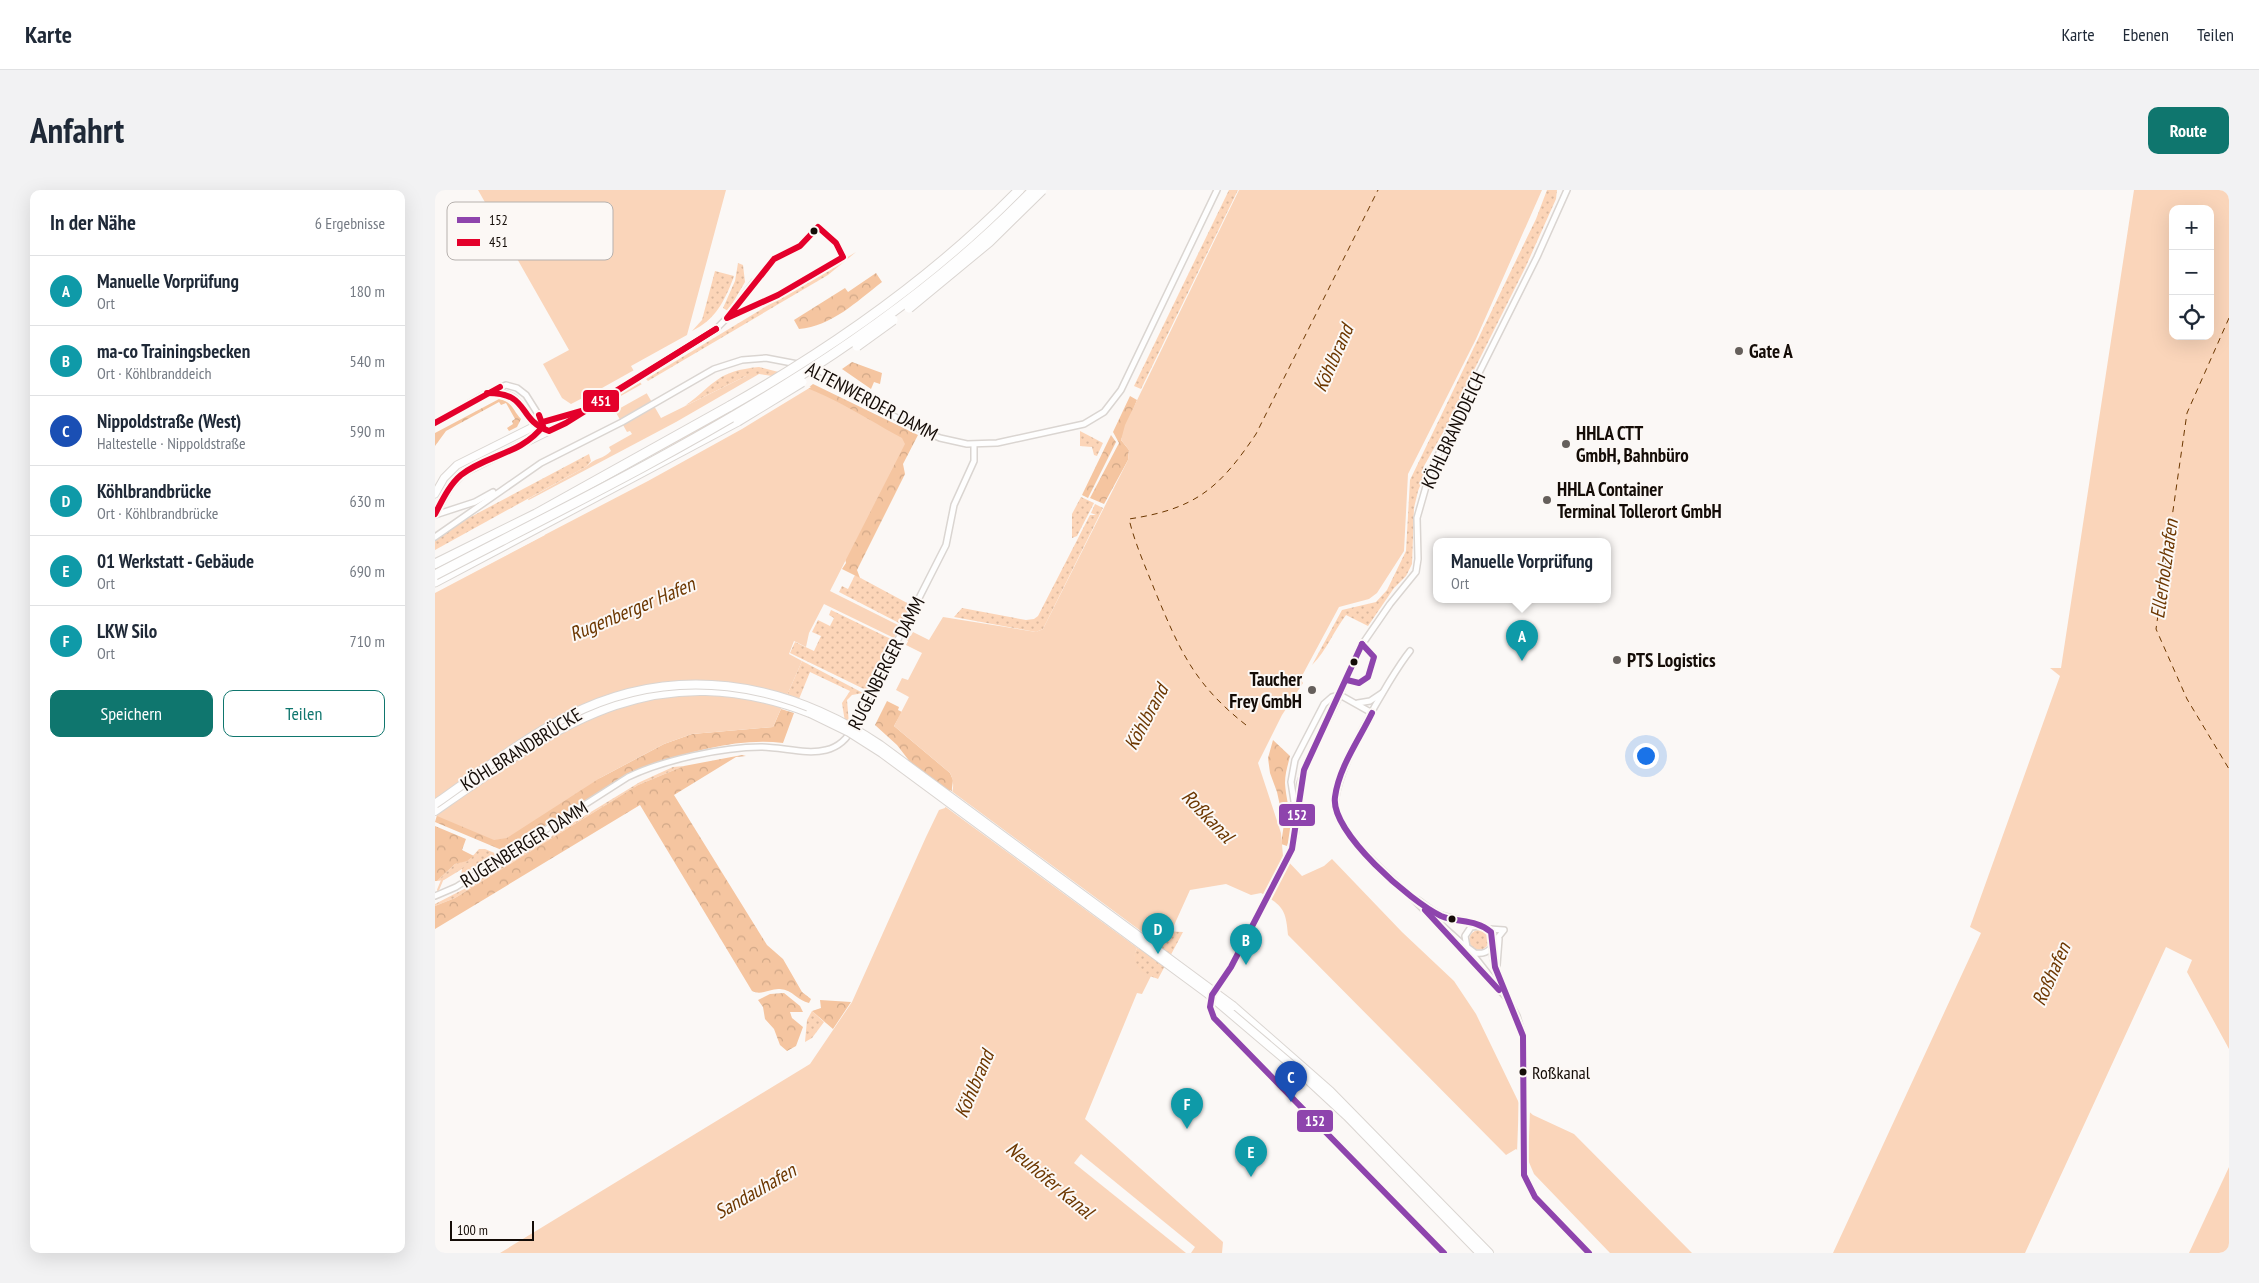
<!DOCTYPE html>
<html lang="de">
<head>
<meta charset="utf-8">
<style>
	:root { --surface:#fff; --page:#f2f2f3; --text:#1f2937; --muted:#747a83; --line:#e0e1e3; --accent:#0f766e }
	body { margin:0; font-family:"PT Sans Narrow",sans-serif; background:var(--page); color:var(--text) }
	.controls { position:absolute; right:15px; top:15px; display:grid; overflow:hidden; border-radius:10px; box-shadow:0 5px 20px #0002 }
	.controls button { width:45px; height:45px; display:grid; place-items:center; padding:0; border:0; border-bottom:1px solid var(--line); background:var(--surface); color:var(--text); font:25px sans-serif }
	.scale { position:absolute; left:15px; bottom:12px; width:84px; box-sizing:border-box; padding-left:5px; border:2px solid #140c07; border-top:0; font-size:14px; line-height:18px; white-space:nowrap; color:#140c07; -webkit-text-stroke:4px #fcf8f5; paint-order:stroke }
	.you { position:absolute; left:1210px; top:565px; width:18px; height:18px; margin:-12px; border:4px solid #fff; border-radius:50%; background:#1a73e8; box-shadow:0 0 0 8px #1a73e833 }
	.badge { display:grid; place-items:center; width:32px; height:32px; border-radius:50%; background:var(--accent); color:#fff; font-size:16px; font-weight:700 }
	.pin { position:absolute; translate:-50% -41px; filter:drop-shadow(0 1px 2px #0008) }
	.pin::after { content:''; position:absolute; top:26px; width:18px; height:15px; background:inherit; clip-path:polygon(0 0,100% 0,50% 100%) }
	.popup { position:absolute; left:998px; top:348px; width:178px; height:65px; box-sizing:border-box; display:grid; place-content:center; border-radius:10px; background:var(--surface); filter:drop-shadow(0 1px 4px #0005); font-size:16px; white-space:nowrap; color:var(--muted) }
	.popup b { font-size:19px; color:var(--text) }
	.popup::after { content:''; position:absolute; left:50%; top:100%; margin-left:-10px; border:10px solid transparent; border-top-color:var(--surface) }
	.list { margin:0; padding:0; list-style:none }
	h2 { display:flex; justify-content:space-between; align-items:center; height:65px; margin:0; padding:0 20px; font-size:21px }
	h2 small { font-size:16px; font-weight:400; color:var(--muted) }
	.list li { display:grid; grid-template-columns:32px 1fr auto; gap:15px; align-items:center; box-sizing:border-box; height:70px; padding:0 20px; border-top:1px solid var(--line) }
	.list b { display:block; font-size:19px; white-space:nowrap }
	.list p { margin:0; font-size:16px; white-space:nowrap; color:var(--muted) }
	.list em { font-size:16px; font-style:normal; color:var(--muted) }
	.actions { display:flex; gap:10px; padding:15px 20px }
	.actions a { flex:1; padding:11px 0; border:1px solid var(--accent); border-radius:10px; text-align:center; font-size:18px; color:var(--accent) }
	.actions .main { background:var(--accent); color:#fff }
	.icon { flex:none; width:28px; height:28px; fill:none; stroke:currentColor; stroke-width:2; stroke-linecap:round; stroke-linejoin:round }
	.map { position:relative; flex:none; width:1794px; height:1063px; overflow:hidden; border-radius:10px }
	header { display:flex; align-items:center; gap:30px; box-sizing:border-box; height:70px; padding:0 25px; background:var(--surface); border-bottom:1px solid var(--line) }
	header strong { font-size:24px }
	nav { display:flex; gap:28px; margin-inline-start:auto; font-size:18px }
	.intro { display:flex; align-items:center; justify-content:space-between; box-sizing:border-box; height:120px; padding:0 30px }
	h1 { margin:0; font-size:35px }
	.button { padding:12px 22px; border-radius:10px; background:var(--accent); color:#fff; font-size:18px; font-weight:700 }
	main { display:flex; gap:30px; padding:0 30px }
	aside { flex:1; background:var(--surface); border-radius:10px; box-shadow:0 5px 20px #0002 }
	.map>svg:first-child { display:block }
	.grass { fill:url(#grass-dots) }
	.forest { fill:url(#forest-crowns) }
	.water { fill:#fad5ba; fill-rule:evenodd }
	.pier { fill:#fbf8f6 }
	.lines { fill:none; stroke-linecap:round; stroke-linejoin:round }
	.stream { stroke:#fad5ba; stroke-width:2 }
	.canal { stroke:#fad5ba; stroke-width:5.5 }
	.ferry { stroke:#6c3700; stroke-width:1; stroke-dasharray:6 5; stroke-linecap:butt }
	.street-casing { stroke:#dad5d1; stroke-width:8 }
	.secondary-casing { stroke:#dad5d1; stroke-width:9 }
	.primary-casing { stroke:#dad5d1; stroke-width:10 }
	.highway-casing { stroke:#dad5d1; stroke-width:11 }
	.street { stroke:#fefefe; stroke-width:5 }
	.secondary { stroke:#fefefe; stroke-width:7 }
	.primary { stroke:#fefefe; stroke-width:8 }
	.highway { stroke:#fefefe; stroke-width:9 }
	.primary-bridge-casing { stroke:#dad5d1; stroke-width:10; stroke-linecap:butt }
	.highway-bridge-casing { stroke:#dad5d1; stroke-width:11; stroke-linecap:butt }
	.primary-bridge { stroke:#fefefe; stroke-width:8 }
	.highway-bridge { stroke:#fefefe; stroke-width:9 }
	.bus-1-casing { stroke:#fcf8f5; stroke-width:10 }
	.bus-2-casing { stroke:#fcf8f5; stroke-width:10 }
	.bus-1 { stroke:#8e44ad; stroke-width:6 }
	.bus-2 { stroke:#e4002b; stroke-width:6 }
	.bus-dot { fill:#140c07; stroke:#fcf8f5; stroke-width:2 }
	.poi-dot { fill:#655f5b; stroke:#fcf8f5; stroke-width:2 }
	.labels { text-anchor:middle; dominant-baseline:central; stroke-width:4; stroke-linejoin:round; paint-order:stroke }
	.bus-label { font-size:18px; fill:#140c07; stroke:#fcf8f5; text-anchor:start }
	.poi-label { font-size:19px; font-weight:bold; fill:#140c07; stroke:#fcf8f5; text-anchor:start }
	.street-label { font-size:19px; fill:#140c07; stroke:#fcf8f5 }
	.water-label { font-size:20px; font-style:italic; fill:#6c3700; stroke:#fcf8f5 }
	.key { fill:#fcf8f5; stroke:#b6b1ae; stroke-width:1 }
	.key-label { font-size:14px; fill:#140c07 }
	.line-badge { stroke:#fcf8f5; stroke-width:2 }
	.badge-label { font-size:14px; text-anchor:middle; font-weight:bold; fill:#fff }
</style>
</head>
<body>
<header>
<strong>Karte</strong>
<nav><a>Karte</a><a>Ebenen</a><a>Teilen</a></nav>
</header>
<div class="intro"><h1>Anfahrt</h1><a class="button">Route</a></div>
<main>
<aside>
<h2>In der Nähe<small>6 Ergebnisse</small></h2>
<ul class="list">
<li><span class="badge" style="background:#0f9aa8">A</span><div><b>Manuelle Vorprüfung</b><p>Ort</p></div><em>180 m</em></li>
<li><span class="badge" style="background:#0f9aa8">B</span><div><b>ma-co Trainingsbecken</b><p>Ort · Köhlbranddeich</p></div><em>540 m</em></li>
<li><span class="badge" style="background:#1a4fb4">C</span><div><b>Nippoldstraße (West)</b><p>Haltestelle · Nippoldstraße</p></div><em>590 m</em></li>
<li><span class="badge" style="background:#0f9aa8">D</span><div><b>Köhlbrandbrücke</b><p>Ort · Köhlbrandbrücke</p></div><em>630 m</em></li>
<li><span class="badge" style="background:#0f9aa8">E</span><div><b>01 Werkstatt - Gebäude</b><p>Ort</p></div><em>690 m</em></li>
<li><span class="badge" style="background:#0f9aa8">F</span><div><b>LKW Silo</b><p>Ort</p></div><em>710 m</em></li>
</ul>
<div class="actions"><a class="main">Speichern</a><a>Teilen</a></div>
</aside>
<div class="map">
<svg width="1794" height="1063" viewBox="0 0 1794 1063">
	<defs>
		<pattern id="grass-dots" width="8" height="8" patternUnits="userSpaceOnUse" patternTransform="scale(1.25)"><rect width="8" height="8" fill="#fcd5b8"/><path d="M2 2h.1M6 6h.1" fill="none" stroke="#d7b69d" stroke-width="1.8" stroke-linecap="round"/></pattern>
		<pattern id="forest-crowns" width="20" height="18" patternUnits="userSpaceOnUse" patternTransform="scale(1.25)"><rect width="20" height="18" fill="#f5c5a0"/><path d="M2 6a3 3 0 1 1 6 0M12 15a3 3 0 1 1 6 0" fill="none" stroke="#d1a888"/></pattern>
	</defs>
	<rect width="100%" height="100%" fill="#fbf8f6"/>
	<!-- grass -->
	<g class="grass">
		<polygon points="794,0 803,0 706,199 699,196"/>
		<path d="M1112,0H1122L1121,9L1091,76L1026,206L1028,207L989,276V286L983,301L979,318L977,374L971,386L959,398L933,436L911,425C898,442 892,460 877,475L907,420L941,412L952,400L971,361L975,290L1101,29Z"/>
		<polygon points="421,62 393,85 213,191 211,189"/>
		<polygon points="303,73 308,75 310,92 293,121 288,118 300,91"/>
		<path d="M280,81L299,86L298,89C289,112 280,130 257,141L267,130Z"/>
		<path d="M324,177L363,187L356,192L344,189L311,186L250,216C281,193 282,181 324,177Z"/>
		<polygon points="645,241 668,253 662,266 659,265 657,257 645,256"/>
		<polygon points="154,264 156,271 152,276 0,360 0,351 28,331"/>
		<polygon points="646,307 659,313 642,346 637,348 637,324"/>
		<polygon points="660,314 668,318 608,439 601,442 519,427 527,418 591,430 599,429 603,426 655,325 661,325 656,323"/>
		<polygon points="420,385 474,414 474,418 466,434 404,402 407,396 413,399"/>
		<polygon points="396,420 458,450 433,501 355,463 360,452 379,461 386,446 377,442 383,430 395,436 399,428 394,425"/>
		<polygon points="367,471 428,503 417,505 412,510 414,534 410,532 407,513 415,501 375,482 364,509 352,505"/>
		<polygon points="249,576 203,595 20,708 0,716 0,714 33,697 205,592 238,577"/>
		<polygon points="44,659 50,659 62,664 26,686 27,679 9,690 2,691 20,674 35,669"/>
		<circle cx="1044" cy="750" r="10"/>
		<path d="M729,741L748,742L723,789C719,787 712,786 708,783C686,767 710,743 729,741Z"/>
		<polygon points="377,821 389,832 377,848 370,852 372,830"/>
	</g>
	<!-- forest -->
	<g class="forest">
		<path d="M441,83L447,92C421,112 397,136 364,139L359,130L410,98L413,102Z"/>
		<polygon points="417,172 447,183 445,194 439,192 436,199 407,179"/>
		<polygon points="378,194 483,245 468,274 470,284 422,380 425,388 407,379 411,373 373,198"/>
		<polygon points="695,206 702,210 686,250 694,260 693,270 669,314 655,308 684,253 678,242"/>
		<path d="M64,209C78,212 78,221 86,229L82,237L74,241L72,238L78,234L77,231L80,229L71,213L66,215L64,212L11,241L0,256V243Z"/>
		<polygon points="676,245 681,252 653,308 647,305"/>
		<polygon points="452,511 464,517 463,520 467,522 459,536 515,583 518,590 516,606 479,577 462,555 440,535"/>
		<path d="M346,519L359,523L348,553C306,548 260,560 220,574L69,661L0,632L2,625L165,588L229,554L257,544L338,537Z"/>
		<path d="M838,550L855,566C853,575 850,583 850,593C851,614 861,635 852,656L846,654L849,634L842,602L835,583L833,568Z"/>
		<path d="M307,565L311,566L301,567L239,605L332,755L348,769L367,802L376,809L374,813C363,811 358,800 345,799C335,798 327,806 317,801L205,615L0,739V716L20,708L203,595L249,576Z"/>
		<polygon points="0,636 31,649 27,660 39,666 32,671 20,674 2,691 0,691"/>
		<polygon points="349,803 365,816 368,822 355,822 357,828 368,837 361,856 352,861 345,855 339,839 330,829 328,817 323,810 335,804"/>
		<polygon points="385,810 416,812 398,839 377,821 386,818"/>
	</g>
	<!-- water -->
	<g class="water">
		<path d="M43,0H291L252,145L196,176L226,228L311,186C368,185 419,222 467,248L470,254L395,401L465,436L459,448L389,414L374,443L371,457L359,451L354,464L367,471L338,537L257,544L229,554L165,588L72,648L59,650L2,626L0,622V403L110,345L93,309L152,276C159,268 169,269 176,261L174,257L197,244L195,241L192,242L167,198L136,214L127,208L108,174L134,160Z"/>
		<path d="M804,0H1107L1041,149L973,284L969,361L942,403L934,409L904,417L868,484L866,490L868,493L847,525L823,573L846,643L848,666L867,686L889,676L897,669L967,742L1019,791L1041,824L1084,913L1098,925L1139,944L1257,1063H1175L1099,984L1093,970L1081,959L1071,965L853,745C851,720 848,716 826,703L816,705L791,694L755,700L736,742C706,738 683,773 716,786L707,804L702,803L650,929L788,1052L787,1063H65L375,874L417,812L491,647L504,620L510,618C516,606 522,597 515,583L459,536L474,507L461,500L467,488L473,490L487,463L471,455L478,442L494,450L508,427L601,442L608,439L693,270L694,260L686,250L690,235Z"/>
		<path d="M1699,0H1794V859L1752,782L1757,770L1731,757L1590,1063H1398L1546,743L1535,737L1625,486L1615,478H1626ZM1738,19H1775V146H1738Z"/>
		<polygon points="1794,977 1794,1063 1754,1063"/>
	</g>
	<!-- pier -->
	<g class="pier">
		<polygon points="201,179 208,191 174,210 167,198"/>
		<polygon points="324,184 351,188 298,220 127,314 357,190 376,197 307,239 213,291 0,402 0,400 107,344 92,311 241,232"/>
		<polygon points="209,193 214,202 180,221 175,212"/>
		<polygon points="515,600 714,747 704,759 508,615"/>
		<polygon points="1084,909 1095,919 1093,973 1082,963"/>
		<polygon points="646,964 760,1057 756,1063 751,1063 639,973"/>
	</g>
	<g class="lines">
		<!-- stream -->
		<polyline class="stream" points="3,700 8,688 43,668 43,665"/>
		<!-- canal -->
		<polyline class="canal" points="461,442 480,451"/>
		<!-- ferry -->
		<g class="ferry">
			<polyline points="1794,128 1752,223 1721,439 1752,509 1794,579"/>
			<path d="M811,535C759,494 745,461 720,401C711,378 700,354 694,329C760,319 784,299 821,244L943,0"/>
		</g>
		<!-- street casing -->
		<g class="street-casing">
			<g id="street">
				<path d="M52,203C97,198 82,235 114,241L131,233L281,139L292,128L319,92"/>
				<polyline points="108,232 144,222"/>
				<polyline points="0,233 52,203 71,195 82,198 91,205 108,232 107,238 99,246"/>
				<polyline points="0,325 40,312 58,302"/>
				<polyline points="0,347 106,273 187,232 279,179 307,170 331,168 373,176 391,184 436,215 487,240 505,248 532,254 562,253 649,234 669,222 686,200 782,0"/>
				<path d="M975,461C955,486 894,590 901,620C907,648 959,689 980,711C1011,742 1041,775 1072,808L1082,826L1088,846L1089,985L1100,1007L1154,1063"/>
				<polyline points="905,505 937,523"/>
				<polyline points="923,513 935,511 947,503"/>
				<polyline points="861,624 856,592 860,570 889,514 897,507 905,505"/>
				<path d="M0,706L21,697L193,587C228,570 288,557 326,557C347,557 371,565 391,560C404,557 413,548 419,536L511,355L519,315L539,271V255"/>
				<path d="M983,710C990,715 998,722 1006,725C1017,730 1076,734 1055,759C1051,763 1046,764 1040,763L1032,757L1030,746L1036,737L1047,736"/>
				<polyline points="1002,731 1031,757"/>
				<polyline points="1054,739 1069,740 1057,755"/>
				<polyline points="1057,757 1058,769 1070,804"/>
				<polyline points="1036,762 1057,789"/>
				<polyline points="1062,775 1064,749"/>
				<polyline points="1009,1063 779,828 775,817 777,805 796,777 857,659 861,640 865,593 872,572 902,511 924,459 955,414 981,382 983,369 982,328 996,279 1102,67 1132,0"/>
			</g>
		</g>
		<!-- secondary casing -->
		<g class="secondary-casing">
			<g id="secondary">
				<polyline points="0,304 9,288 22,275 108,232"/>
				<polyline points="0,324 15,297 28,283 114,241"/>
			</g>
		</g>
		<!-- primary casing -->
		<g class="primary-casing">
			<g id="primary">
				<path d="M0,621C123,535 218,463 375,523"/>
				<polyline points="798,816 895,901 1054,1063"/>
				<polyline points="858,876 912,926 1045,1063"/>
			</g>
		</g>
		<!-- highway casing -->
		<g class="highway-casing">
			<g id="highway">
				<polyline points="0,374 101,324 295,216"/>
				<polyline points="0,392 303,231"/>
			</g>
		</g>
		<!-- street -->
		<use href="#street" class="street"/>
		<!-- secondary -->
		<use href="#secondary" class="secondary"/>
		<!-- primary -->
		<use href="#primary" class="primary"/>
		<!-- highway -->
		<use href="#highway" class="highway"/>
		<!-- primary-bridge casing -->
		<g class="primary-bridge-casing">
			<g id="primary-bridge">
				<polyline points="375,523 414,542 447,563 772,803 858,876"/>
				<path d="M0,614C43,584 86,550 133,526C239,472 349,491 445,555L798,816"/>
			</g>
		</g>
		<!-- highway-bridge casing -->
		<g class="highway-bridge-casing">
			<g id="highway-bridge">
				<polyline points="474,118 554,52 607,0"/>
				<polyline points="422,156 458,130"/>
				<path d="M295,216C399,157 500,86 584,0"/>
				<polyline points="303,231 367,192"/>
				<path d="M0,385C210,276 432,172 598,0"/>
			</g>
		</g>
		<!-- primary-bridge -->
		<use href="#primary-bridge" class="primary-bridge"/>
		<!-- highway-bridge -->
		<use href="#highway-bridge" class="highway-bridge"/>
		<!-- bus-1 casing -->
		<g class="bus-1-casing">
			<g id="bus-1">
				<polyline points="927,454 869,580 857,659 796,777 777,805 775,817 779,828 1009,1063"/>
				<polyline points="912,490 924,493 933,487 939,467 927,454"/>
				<path d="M937,523C924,550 904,577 900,607C895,642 976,712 1006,726C1023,733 1041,729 1056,742L1060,777L1088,846L1089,985L1100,1007L1154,1063"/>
				<polyline points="990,720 1064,800"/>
			</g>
		</g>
		<!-- bus-2 casing -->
		<g class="bus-2-casing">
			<g id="bus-2">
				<polygon points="383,37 401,53 408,67 343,105 292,128 339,69 365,56"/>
				<path d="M52,203C96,203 81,229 114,241L131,233L281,139"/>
				<polyline points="108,232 150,220 281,139"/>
				<polyline points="0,233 65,197"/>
				<path d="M0,324C7,311 14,295 26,285C51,265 87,264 108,236L104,225"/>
			</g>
		</g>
		<!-- bus-1 -->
		<use href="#bus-1" class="bus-1"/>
		<!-- bus-2 -->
		<use href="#bus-2" class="bus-2"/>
	</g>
	<!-- markers -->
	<g class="bus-dot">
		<circle cx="379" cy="41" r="4.5"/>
		<circle cx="919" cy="472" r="4.5"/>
		<circle cx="1017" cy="729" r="4.5"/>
		<circle cx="1088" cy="882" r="4.5"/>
	</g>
	<g class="poi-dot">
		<circle cx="1304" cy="161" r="5"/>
		<circle cx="1131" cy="254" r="5"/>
		<circle cx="1112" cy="310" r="5"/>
		<circle cx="1182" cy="470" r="5"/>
		<circle cx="877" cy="500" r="5"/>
	</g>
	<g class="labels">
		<!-- bus labels -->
		<g class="bus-label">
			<text x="1097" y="882">Roßkanal</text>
		</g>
		<!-- poi labels -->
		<g class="poi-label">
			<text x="1314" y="161">Gate A</text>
			<text x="1141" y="243">HHLA CTT<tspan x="1141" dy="22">GmbH, Bahnbüro</tspan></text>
			<text x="1122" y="299">HHLA Container<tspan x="1122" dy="22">Terminal Tollerort GmbH</tspan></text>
			<text x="1192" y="470">PTS Logistics</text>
			<text x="867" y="489" text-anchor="end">Taucher<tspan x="867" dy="22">Frey GmbH</tspan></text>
		</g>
		<!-- street labels -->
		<g class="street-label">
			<text transform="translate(437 211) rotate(28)">ALTENWERDER DAMM</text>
			<text transform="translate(1018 240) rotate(-65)">KÖHLBRANDDEICH</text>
			<text transform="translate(451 473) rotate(-63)">RUGENBERGER DAMM</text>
			<text transform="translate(86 559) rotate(-32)">KÖHLBRANDBRÜCKE</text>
			<text transform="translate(89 654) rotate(-32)">RUGENBERGER DAMM</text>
		</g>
		<!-- water labels -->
		<g class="water-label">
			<text transform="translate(898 168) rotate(-66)">Köhlbrand</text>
			<text transform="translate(1729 379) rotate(-82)">Ellerholzhafen</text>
			<text transform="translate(197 419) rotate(-23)">Rugenberger Hafen</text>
			<text transform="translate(711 527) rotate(-62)">Köhlbrand</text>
			<text transform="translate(773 626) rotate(46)">Roßkanal</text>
			<text transform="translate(1616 784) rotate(-66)">Roßhafen</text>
			<text transform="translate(539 894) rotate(-67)">Köhlbrand</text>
			<text transform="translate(615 990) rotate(40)">Neuhöfer Kanal</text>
			<text transform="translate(320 1001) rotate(-30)">Sandauhafen</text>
		</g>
	</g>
	<!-- legend -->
	<rect x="12" y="12" width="166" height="58" rx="8" class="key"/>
	<rect x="22" y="27" width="23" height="6" fill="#8e44ad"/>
	<rect x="22" y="49" width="23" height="7" fill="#e4002b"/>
	<g class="key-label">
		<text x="54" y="35">152</text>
		<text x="54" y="57">451</text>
	</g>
	<g class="line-badge">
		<rect x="147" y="199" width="38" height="24" rx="5" fill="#e4002b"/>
		<rect x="843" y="613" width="38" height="24" rx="5" fill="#8e44ad"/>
		<rect x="861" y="919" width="38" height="24" rx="5" fill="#8e44ad"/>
	</g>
	<g class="badge-label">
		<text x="166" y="216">451</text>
		<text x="862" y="630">152</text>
		<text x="880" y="936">152</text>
	</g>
</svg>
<div class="controls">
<button>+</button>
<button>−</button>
<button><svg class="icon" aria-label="locate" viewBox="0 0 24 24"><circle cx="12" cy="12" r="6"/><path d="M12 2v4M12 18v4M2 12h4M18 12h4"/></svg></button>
</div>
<div class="scale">100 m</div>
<div class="you"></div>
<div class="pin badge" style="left:1087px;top:471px;background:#0f9aa8">A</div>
<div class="popup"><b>Manuelle Vorprüfung</b>Ort</div>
<div class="pin badge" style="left:811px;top:775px;background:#0f9aa8">B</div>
<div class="pin badge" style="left:856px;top:912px;background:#1a4fb4">C</div>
<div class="pin badge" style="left:723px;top:764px;background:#0f9aa8">D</div>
<div class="pin badge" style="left:816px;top:987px;background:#0f9aa8">E</div>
<div class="pin badge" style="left:752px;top:939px;background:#0f9aa8">F</div>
</div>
</main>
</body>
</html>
